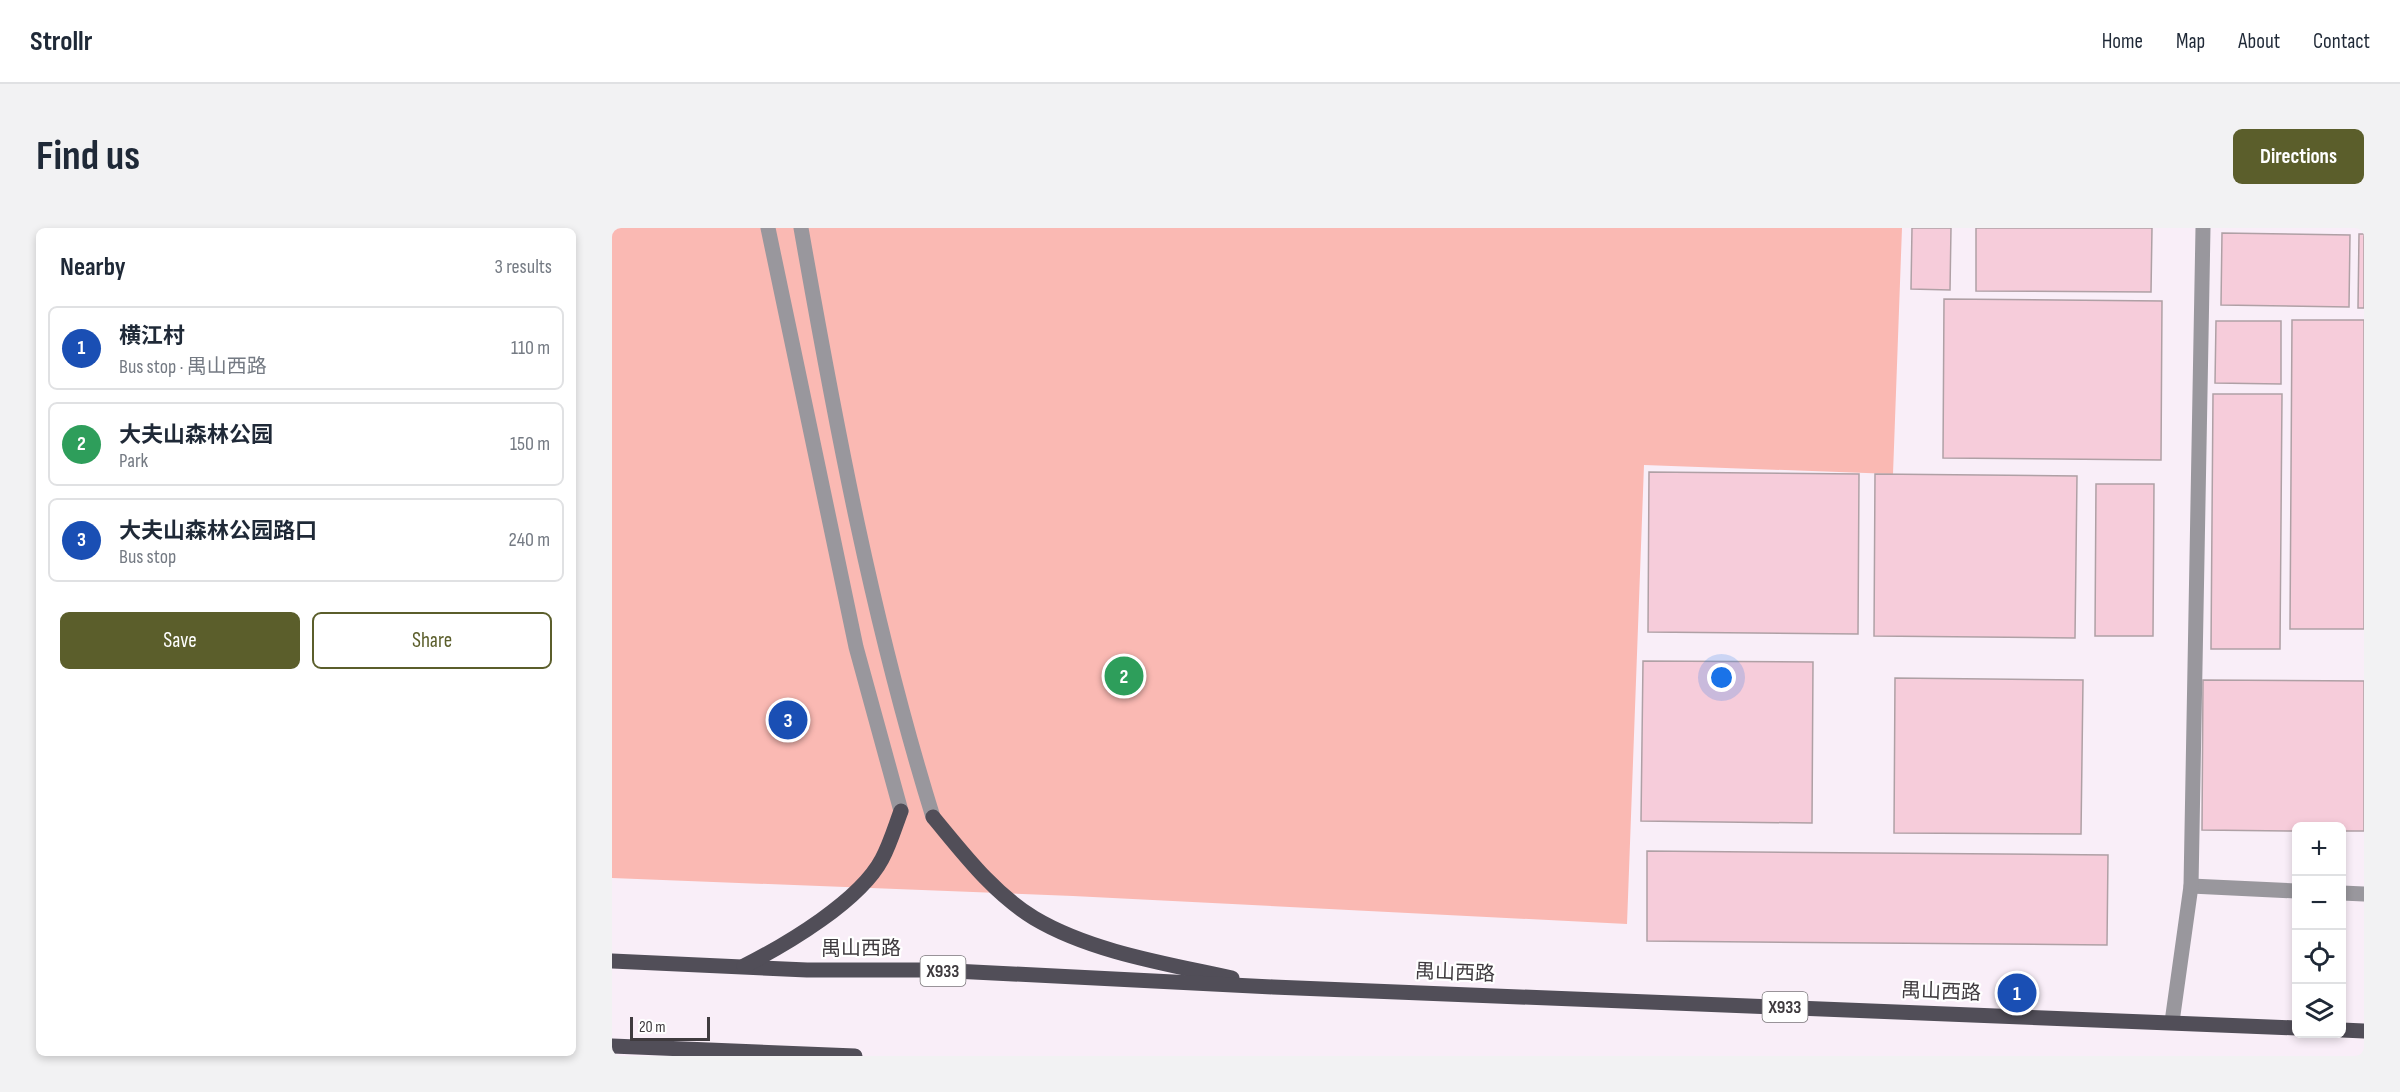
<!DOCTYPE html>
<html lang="en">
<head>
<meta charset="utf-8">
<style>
	:root { --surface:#fff; --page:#f2f2f3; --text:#1f2937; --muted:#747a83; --line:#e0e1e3; --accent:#5b5e2b }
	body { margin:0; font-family:"Sofia Sans Condensed","Noto Sans SC",sans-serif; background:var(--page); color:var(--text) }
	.controls { position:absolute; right:18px; bottom:18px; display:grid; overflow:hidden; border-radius:9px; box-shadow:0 3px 9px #0003 }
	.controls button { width:54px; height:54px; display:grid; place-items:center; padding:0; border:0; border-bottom:2px solid var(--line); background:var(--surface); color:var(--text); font:30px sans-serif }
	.scale { position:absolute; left:18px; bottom:15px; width:80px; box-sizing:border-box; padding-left:6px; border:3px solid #3f3b3f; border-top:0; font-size:16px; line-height:21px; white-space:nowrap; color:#3f3b3f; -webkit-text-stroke:4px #fff; paint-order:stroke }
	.you { position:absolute; left:1110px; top:450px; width:21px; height:21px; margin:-15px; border:4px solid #fff; border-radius:50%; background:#1a73e8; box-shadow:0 0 0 9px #1a73e833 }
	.badge { display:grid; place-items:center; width:39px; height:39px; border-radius:50%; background:var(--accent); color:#fff; font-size:20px; font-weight:700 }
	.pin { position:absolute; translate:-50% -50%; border:3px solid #fff; box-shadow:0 2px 6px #0006 }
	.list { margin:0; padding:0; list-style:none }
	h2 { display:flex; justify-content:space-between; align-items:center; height:78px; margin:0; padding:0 24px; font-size:26px }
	h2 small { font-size:20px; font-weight:400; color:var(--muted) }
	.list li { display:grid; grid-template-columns:39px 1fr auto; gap:18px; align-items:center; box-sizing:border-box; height:84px; margin:0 12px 12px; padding:0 12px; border:2px solid var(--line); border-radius:9px }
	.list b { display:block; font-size:22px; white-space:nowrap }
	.list p { margin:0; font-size:20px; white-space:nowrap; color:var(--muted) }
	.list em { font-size:20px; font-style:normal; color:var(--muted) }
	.actions { display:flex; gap:12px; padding:18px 24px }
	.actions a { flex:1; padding:14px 0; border:2px solid var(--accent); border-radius:9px; text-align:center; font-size:21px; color:var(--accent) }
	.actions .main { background:var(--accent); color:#fff }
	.icon { flex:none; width:33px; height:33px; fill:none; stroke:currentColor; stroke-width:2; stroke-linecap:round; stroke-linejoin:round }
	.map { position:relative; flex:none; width:1752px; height:828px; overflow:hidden; border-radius:9px }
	header { display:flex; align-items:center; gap:36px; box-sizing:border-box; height:84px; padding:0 30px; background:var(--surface); border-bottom:2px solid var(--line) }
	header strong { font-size:28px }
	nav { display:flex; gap:33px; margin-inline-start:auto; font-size:21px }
	.intro { display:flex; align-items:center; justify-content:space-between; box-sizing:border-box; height:144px; padding:0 36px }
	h1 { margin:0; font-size:42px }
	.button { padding:15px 27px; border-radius:9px; background:var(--accent); color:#fff; font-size:21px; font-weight:700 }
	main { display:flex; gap:36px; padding:0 36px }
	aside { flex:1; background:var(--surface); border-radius:9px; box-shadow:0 3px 9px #0003 }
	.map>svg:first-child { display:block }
	.green { fill:#fab9b3 }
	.building { fill:#f6ccda; stroke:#afa0a5; stroke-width:1.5 }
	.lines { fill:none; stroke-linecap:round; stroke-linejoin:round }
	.minor { stroke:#99979d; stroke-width:15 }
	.major { stroke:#514e58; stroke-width:15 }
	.labels { text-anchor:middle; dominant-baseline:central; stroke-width:4.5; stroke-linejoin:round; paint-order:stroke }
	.shield { fill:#fff; stroke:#797679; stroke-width:1.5 }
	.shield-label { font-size:18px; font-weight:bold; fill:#3f3b3f }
	.street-label { font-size:20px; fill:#3f3b3f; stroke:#fff }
</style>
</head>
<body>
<header>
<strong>Strollr</strong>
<nav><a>Home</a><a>Map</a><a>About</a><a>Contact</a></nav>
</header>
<div class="intro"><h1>Find us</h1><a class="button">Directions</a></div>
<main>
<aside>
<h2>Nearby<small>3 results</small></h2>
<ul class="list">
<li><span class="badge" style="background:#1a4fb4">1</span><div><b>横江村</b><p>Bus stop · 禺山西路</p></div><em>110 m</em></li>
<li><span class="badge" style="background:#2e9e5b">2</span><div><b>大夫山森林公园</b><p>Park</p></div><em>150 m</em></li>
<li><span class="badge" style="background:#1a4fb4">3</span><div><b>大夫山森林公园路口</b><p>Bus stop</p></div><em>240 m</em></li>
</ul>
<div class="actions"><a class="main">Save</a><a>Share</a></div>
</aside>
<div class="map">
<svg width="1752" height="828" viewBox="0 0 1752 828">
	<rect width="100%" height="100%" fill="#f9eef8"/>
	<!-- green -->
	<polygon class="green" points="0,0 1290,0 1281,246 1032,237 1015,696 461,668 0,650"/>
	<!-- building -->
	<g class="building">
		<polygon points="1300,0 1339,0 1338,62 1299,61"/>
		<polygon points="1364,0 1540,0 1539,64 1364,63"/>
		<polygon points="1610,5 1738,7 1737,79 1609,77"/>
		<polygon points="1747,6 1752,6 1752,80 1746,80"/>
		<polygon points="1332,71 1550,73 1549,232 1331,230"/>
		<polygon points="1680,92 1752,92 1752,401 1678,401"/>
		<polygon points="1604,93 1669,93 1669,156 1603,155"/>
		<polygon points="1601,166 1670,166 1668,421 1599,421"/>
		<polygon points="1037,244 1247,246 1246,406 1036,404"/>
		<polygon points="1263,246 1465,248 1463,410 1262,408"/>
		<polygon points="1484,256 1542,256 1541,408 1483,408"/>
		<polygon points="1031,433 1201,434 1200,595 1029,593"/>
		<polygon points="1283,450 1471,452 1469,606 1282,605"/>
		<polygon points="1591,452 1752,453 1752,603 1730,603 1730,598 1684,598 1684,603 1590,602"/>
		<polygon points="1035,623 1496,627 1495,717 1035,713"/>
	</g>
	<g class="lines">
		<!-- minor -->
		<g class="minor">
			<polyline points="156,0 244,419 289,583"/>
			<path d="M189,0C224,199 261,396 321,589"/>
			<polyline points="1579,658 1684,663"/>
			<polyline points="1730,665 1752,666"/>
			<polyline points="1560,794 1579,658 1591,0"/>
		</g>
		<!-- major -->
		<g class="major">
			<path d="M321,589C351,625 381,665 422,690C479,724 556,736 620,750"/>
			<polyline points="0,733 195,742 322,742 661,759 1684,800"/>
			<path d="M132,738C175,716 248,673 270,631C278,616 283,599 289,583"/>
			<polyline points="1730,802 1752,803"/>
			<polyline points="0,818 243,828"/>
		</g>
	</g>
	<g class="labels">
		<!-- shield labels -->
		<g class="shield">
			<rect x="308.5" y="728" width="45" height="30" rx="4.5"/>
			<rect x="1150.5" y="764" width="45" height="30" rx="4.5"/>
		</g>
		<g class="shield-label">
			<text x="331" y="743">X933</text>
			<text x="1173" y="779">X933</text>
		</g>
		<!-- street labels -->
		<g class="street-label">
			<text x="249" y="721">禺山西路</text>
			<text transform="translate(843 745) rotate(2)">禺山西路</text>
			<text transform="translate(1329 764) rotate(2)">禺山西路</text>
		</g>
	</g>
</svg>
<div class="controls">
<button>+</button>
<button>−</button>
<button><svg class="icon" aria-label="locate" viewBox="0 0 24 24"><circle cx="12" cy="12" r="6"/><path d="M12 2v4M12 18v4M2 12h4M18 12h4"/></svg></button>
<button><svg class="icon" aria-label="layers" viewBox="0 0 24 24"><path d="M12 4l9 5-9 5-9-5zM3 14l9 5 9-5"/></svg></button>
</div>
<div class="scale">20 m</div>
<div class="you"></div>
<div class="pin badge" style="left:1405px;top:765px;background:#1a4fb4">1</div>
<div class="pin badge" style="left:512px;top:448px;background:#2e9e5b">2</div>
<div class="pin badge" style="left:176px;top:492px;background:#1a4fb4">3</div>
</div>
</main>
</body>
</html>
